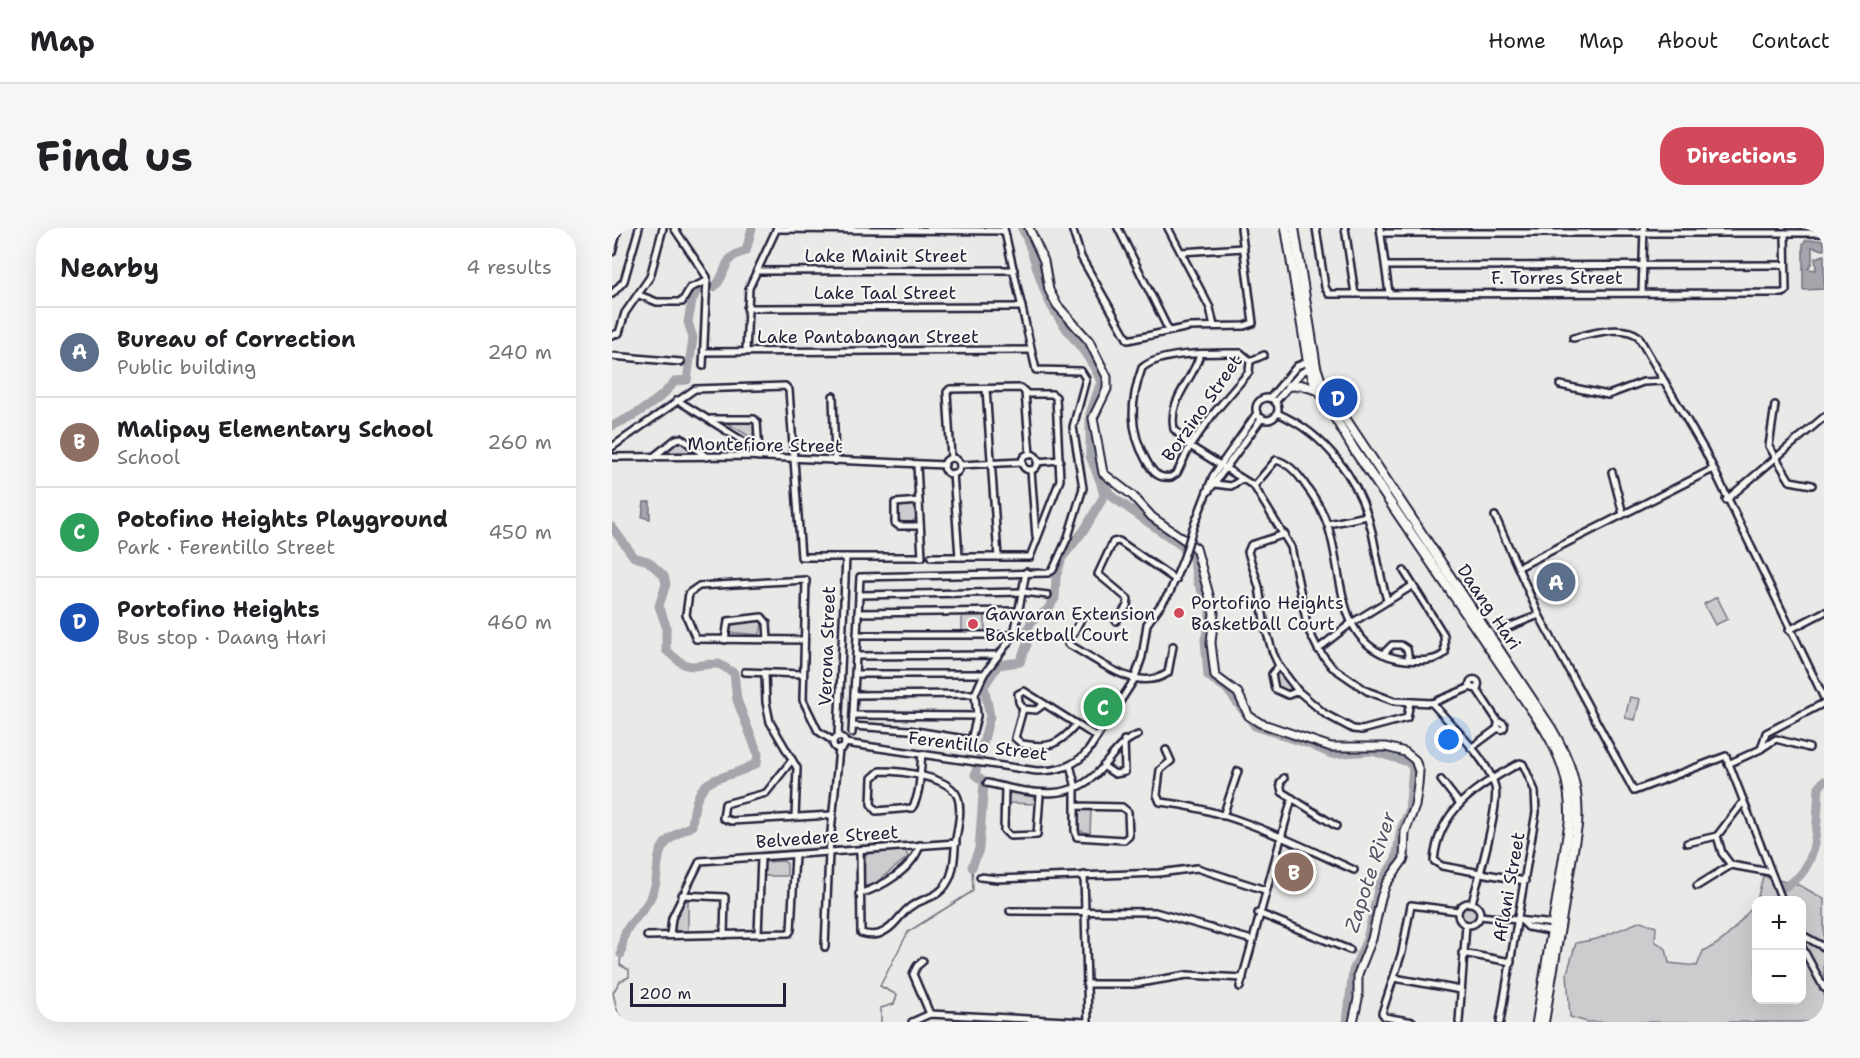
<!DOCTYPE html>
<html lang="en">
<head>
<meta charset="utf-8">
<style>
	:root { --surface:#fff; --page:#f6f6f6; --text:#202124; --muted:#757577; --line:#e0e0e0; --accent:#d1495b }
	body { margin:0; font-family:"Shantell Sans",sans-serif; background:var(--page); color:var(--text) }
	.controls { position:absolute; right:18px; bottom:18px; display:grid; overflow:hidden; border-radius:12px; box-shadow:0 6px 24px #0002 }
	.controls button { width:54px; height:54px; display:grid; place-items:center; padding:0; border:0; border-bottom:2px solid var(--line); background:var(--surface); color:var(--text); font:30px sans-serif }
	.scale { position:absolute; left:18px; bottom:15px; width:156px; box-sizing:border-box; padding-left:6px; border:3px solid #22223b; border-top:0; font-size:16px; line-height:21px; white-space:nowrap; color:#22223b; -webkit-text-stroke:4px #f6f6f2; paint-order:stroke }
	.you { position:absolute; left:837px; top:512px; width:21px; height:21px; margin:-15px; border:4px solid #fff; border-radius:50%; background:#1a73e8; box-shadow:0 0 0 9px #1a73e833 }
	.badge { display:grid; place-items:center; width:39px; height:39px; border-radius:50%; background:var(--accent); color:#fff; font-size:20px; font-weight:700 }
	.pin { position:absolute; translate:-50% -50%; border:3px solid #fff; box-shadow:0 2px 6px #0006 }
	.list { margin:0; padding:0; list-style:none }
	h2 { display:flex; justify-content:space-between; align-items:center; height:78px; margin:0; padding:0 24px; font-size:26px }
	h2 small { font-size:20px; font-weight:400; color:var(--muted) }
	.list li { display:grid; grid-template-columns:39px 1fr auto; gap:18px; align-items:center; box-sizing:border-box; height:90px; padding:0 24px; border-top:2px solid var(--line) }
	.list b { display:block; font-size:22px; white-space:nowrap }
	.list p { margin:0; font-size:20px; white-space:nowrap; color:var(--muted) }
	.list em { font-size:20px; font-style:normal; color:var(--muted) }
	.map { position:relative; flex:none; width:1212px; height:794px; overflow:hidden; border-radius:24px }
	header { display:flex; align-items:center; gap:36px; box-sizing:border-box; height:84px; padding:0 30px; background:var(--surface); border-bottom:2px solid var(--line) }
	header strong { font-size:28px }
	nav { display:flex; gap:33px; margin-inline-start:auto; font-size:21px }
	.intro { display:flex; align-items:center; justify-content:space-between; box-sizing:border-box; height:144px; padding:0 36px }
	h1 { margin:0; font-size:42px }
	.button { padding:15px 27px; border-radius:24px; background:var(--accent); color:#fff; font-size:21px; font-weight:700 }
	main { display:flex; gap:36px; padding:0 36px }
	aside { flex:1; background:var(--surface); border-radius:24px; box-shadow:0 6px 24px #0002 }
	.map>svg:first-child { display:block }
	.built { fill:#dadada }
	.green { fill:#ccccce; stroke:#777784; stroke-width:1.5 }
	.water { fill:#a5a5ac; stroke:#71717f; stroke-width:1.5 }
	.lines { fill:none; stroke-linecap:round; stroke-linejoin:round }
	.stream { stroke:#71717f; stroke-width:1.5 }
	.river { stroke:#a5a5ac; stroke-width:9 }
	.street-casing { stroke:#22223b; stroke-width:10 }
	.secondary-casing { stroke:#22223b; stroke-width:11 }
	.primary-casing { stroke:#22223b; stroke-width:12 }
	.street { stroke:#f6f6f2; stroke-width:5 }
	.secondary { stroke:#f6f6f2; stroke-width:7 }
	.primary { stroke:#f6f6f2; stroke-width:8 }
	.street-bridge-casing { stroke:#22223b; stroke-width:10; stroke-linecap:butt }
	.street-bridge { stroke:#f6f6f2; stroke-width:5 }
	.poi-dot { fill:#d1495b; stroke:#f6f6f2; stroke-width:2 }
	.labels { text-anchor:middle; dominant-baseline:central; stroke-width:4.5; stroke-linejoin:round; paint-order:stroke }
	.street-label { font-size:18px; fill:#22223b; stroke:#f6f6f2 }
	.poi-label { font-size:18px; fill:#22223b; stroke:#f6f6f2; text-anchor:start }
	.water-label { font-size:20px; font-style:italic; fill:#565668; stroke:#f6f6f2 }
</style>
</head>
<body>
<header>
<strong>Map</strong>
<nav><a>Home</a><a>Map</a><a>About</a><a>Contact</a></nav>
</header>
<div class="intro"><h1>Find us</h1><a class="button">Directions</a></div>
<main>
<aside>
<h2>Nearby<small>4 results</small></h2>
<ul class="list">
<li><span class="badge" style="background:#5c6f8a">A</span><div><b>Bureau of Correction</b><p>Public building</p></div><em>240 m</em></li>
<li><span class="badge" style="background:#8d6e63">B</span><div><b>Malipay Elementary School</b><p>School</p></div><em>260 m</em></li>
<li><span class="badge" style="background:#2e9e5b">C</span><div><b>Potofino Heights Playground</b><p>Park · Ferentillo Street</p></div><em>450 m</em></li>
<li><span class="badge" style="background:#1a4fb4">D</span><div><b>Portofino Heights</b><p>Bus stop · Daang Hari</p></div><em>460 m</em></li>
</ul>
</aside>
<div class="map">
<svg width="1212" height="794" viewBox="0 0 1212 794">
	<rect width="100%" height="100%" fill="#e9e9e7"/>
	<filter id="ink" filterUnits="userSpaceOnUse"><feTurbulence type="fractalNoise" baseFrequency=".0167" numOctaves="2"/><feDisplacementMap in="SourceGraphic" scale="12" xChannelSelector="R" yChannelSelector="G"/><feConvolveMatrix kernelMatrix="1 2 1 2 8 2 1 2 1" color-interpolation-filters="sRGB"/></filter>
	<g filter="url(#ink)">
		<!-- built -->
		<polygon class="built" points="668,622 703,636 693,664 661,653"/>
		<!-- green -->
		<g class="green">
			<polygon points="138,192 143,197 140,210 117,196"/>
			<polygon points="68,214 79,220 79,224 57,226 54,223 60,217"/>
			<circle cx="295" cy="285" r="10"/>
			<polygon points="1105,369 1116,391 1103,397 1092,376"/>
			<polygon points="350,387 373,387 373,405 350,404"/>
			<polygon points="147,393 150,395 148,407 115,404 117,396"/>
			<polygon points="668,444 678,457 678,462 669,462 664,457 663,448"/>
			<polygon points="1018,469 1028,471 1023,492 1013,490"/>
			<polygon points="400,564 421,568 424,576 396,575 396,568"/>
			<polygon points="471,580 479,580 478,606 467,602 467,584"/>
			<polygon points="293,622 296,629 258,659 250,656 254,626"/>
			<polygon points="172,633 175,636 175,648 149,648 153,634"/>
			<path d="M1151,648L1189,658L1212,671V794H975L958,789L955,745L964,715L985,711L1029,693L1044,699L1043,713L1054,721L1057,735L1085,738L1091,723C1120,711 1122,697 1144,676V772H1190V672H1145Z"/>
			<polygon points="76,672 76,703 65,703 61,699 71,674"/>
			<circle cx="857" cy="686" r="8"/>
		</g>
		<!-- water -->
		<g class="water">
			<polygon points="1194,12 1212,12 1212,22 1200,19 1200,34 1196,41 1204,42 1203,30 1212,27 1212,61 1191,62 1191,16"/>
			<polygon points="32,274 38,274 38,291 30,289"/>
		</g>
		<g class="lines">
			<!-- stream -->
			<g class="stream">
				<polyline points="9,726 8,737 17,742 17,749 8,753 1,765 6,786 15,794"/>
				<polyline points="269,794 269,780 282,776 285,767 268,758 296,704 361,663 360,639"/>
			</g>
			<!-- river -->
			<g class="river">
				<path d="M410,0C423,25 426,54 440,79C455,106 478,125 489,154L478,186V228L488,253L502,270L580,325L586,355L598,379V395L593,411L596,448L614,460L643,498L697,516L719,526L760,523L796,534L801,539L797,584L789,601L784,631L767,658L755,711L741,743L735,794"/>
				<path d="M0,198C22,188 49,172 63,153L75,152L81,110L76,94L80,73L86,60L95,56L102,59C117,47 107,29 134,23L140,0"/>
				<path d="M0,299L22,329L36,333L52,348L54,356L47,378L54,398V422C80,446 76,436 107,436L122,445L125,472L146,526L145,535C105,558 85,540 80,598C28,620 57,640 36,674C20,700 13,691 9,726"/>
				<polyline points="360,639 367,621 372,554 363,547 378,488 372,458 386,437 408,434 415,416 415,403 419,394 436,381 443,370 444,349 450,330 473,301 492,268 489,256"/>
				<path d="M1170,660C1209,644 1204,595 1207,559L1212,553"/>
			</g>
			<!-- street casing -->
			<g class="street-casing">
				<g id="street">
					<polyline points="62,0 95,49 91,138"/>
					<polyline points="460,0 469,29 516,112 577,99 632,98 641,95 629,0"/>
					<polyline points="506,0 557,103"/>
					<polyline points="556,0 598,80 602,98"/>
					<polyline points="704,0 713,59 717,66 1171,65 1174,63 1173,5"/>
					<polyline points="733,0 743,66"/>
					<polyline points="768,0 777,65"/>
					<polyline points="164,1 392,3"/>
					<polyline points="769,5 1212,5"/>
					<polyline points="0,24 6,0"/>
					<polyline points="569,24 632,20"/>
					<polyline points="774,38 1173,37"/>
					<polyline points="147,43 402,42"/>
					<polyline points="1030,65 1032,0"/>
					<polyline points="0,66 12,53 27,0"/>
					<polyline points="27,67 45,74 70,74 78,60 95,53"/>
					<polyline points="135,80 410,79"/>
					<polyline points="0,107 7,105 13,85 38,49 51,0"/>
					<path d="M961,110C978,106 1010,96 1026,108L1093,223L1212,470"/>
					<polyline points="93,124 419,122"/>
					<polyline points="134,124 137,60 165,0"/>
					<path d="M629,125L638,133L637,144L601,186L578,218L565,245L559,249C545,251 540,243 534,232C517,202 518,173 530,140C549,123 604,125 629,125Z"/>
					<path d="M588,126C581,153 556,170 562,201L578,218L642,258L679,319L696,401L706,421L720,439L755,463L782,473L820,475L859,459"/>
					<polyline points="0,128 69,134"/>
					<polyline points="638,133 652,127"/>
					<polyline points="948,157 996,167 1031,154 1052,153"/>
					<polyline points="374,161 386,329"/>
					<polyline points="413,164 418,227"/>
					<polyline points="221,168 223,233"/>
					<polyline points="658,170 685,138 698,133"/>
					<circle cx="655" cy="181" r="11"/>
					<polyline points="65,172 147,223 147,229"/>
					<polyline points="663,174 690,144 699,140"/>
					<polyline points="1163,177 1157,218 1178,253 1200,257"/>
					<path d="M665,185C714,206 748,252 760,304C765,327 768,349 775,372"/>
					<polyline points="99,191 142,191 145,194 147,223"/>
					<polyline points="0,219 83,161 173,158 177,162 189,329 310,329 305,237"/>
					<circle cx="418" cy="234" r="8"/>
					<polyline points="0,229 133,228 333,237"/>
					<polyline points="40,230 64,211 69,210 95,229"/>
					<circle cx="340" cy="238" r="8"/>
					<polyline points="425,234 448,232"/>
					<polyline points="348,237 410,234"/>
					<polyline points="419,242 424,309"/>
					<polyline points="1000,244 1011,286"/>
					<polyline points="341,245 347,329"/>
					<polyline points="603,256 619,258 630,251"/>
					<path d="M642,258L664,232C677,235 687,247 694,258C703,270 711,283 716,298C733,349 722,424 794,432C808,433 823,434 833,425L832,407L792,343"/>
					<polyline points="596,264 650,190"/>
					<polyline points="1114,272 1212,189"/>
					<polyline points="307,273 283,275 283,295 287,298 308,298"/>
					<polyline points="883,288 927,387 1022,563 1114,528 1170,672"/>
					<polyline points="716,296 755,288"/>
					<polyline points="581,300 601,248 645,185"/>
					<polyline points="673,306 639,317 636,324 647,359 653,399 661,425 667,438 686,463 713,486 741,501 750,502 795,490 798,474"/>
					<polyline points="319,329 418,329 448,252 444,169 440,166 415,166 409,160 338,161 335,164 339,230"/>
					<polyline points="907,339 1099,242"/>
					<polyline points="247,367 411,364 436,367"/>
					<polyline points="246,385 407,383"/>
					<path d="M471,387L456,416C485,431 524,466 556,445L561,418"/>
					<polyline points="504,393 515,378 516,371 486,346 501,314 507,313 564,352"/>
					<polyline points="889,402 927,387"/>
					<polyline points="1177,402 1212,384"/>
					<polyline points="245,407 402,407"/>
					<polyline points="113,412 116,393 150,389 155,395 156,412"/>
					<polyline points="192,412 84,411 74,387 77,365 87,358 194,352 191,472 206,503 221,513"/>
					<polyline points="706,421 738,396 800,358"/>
					<polyline points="771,426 780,417 789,417 795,421 797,432"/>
					<polyline points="244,428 387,427"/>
					<polyline points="667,438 660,446 663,461 676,467 686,463"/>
					<polyline points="133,444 190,446"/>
					<polyline points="153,445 154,474 158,494 185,540 183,589"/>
					<polyline points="243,446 372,446"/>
					<circle cx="862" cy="456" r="4.5"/>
					<polyline points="864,460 887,495"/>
					<polyline points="242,467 363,466"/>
					<path d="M820,475C838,496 877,532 883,559C888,578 866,652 860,675"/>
					<polyline points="411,481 407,474 406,466 412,463 485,509"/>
					<path d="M411,481L403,510L410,516C436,521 447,517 464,497"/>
					<polyline points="411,481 424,482 432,476"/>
					<polyline points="241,487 365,488"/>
					<circle cx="889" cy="498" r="3.5"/>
					<polyline points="241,498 297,502 359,512 365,488 363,466 372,446 402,407 414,344"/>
					<polyline points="240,505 248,349 436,345 441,342 456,309 471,260 461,199 474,151 469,143 424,142 392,0"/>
					<polyline points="226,508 234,329"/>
					<circle cx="227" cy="515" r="6"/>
					<path d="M233,515L425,543C445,543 462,539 476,523L522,452L530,429L535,396L558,364L572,329"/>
					<polyline points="859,520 886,500"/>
					<polyline points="1150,520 1164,511 1197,520"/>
					<path d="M554,522L559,533L548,542L545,567L548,574C617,581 680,614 742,642"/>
					<polyline points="180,532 154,565 113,576 111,590 119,593 220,587"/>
					<polyline points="1116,536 1149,521 1154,505 1212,475"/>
					<polyline points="458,537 463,556 463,603 465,609 512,612 517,608 516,584 510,579 463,578"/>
					<polyline points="491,538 503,546 513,544 512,512"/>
					<polyline points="672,550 668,555 670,564 724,598"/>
					<polyline points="829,552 847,575"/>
					<path d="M375,555C415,564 458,577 489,541C501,527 508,514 526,507"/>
					<polyline points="393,559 392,602 398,608 425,607 428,567"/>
					<polyline points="611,588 626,543"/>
					<polyline points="1105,608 1110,625 1119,637"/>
					<polyline points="1075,615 1105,608 1131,574"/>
					<path d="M248,622L249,705C256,707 265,708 271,704C283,699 288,686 298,679C310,670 327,670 335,655C343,643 342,625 344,611C346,598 350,582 346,570C339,548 288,543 268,543L260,550L259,576L264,583L300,580C309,567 308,542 310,526"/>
					<polyline points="472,647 476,794"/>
					<polyline points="368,649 385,651 547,645 585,640 653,662"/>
					<polyline points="1085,658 1119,637 1158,644"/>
					<path d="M247,666C270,659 301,641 308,617"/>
					<polyline points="70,667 113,669 112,707"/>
					<circle cx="857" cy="686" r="11"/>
					<polyline points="398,683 543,684 640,712"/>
					<polyline points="646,685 738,722"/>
					<polyline points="868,688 943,696"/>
					<polyline points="911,694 916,699 943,704"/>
					<polyline points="146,706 149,630"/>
					<polyline points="58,707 60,690 88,633 344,615"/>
					<polyline points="1190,707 1212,719"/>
					<polyline points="35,708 177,705 179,702 183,627"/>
					<polyline points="213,719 217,625 227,521"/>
					<polyline points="1190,719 1212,760"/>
					<polyline points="850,725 899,734"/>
					<polyline points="311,733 305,738 301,746 318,786"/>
					<polyline points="782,750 849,762"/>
					<polyline points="474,756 522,756 575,747 631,750"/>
					<polyline points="628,759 680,570"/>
					<polyline points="300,794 318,786 474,794"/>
					<polyline points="801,794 773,789 770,785 790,724 799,677 846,683"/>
					<polyline points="847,794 854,697"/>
					<path d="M888,794L924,584L923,563L911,536L908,535C866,558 826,581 822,633L830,638L913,653"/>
				</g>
			</g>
			<!-- secondary casing -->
			<g class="secondary-casing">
				<polyline id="secondary" points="417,0 432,33 437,62 445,77 477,113 495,149 495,161 481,190 491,245 521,268 540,289 584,320 602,385 599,415 603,448 626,465 637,488 648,495 719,519 774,519 793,524 803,532 807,543 806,557 803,578 793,604 792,631 774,656 769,670 760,711 746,746 746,771 741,794"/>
			</g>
			<!-- primary casing -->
			<g class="primary-casing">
				<g id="primary">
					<path d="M674,0L696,134L703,156L743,223L932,500C950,530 959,556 958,592L925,794"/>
					<path d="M682,0L704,139L709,154L939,500C958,532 968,560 965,598L932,794"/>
					<polyline points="677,158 689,157 706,162"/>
				</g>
			</g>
			<!-- street -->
			<use href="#street" class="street"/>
			<!-- secondary -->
			<use href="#secondary" class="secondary"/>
			<!-- primary -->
			<use href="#primary" class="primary"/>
			<!-- street-bridge casing -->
			<g class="street-bridge-casing">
				<polyline id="street-bridge" points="572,329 581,300"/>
			</g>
			<!-- street-bridge -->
			<use href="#street-bridge" class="street-bridge"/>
		</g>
	</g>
	<!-- markers -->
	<g class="poi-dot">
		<circle cx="567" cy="385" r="6"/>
		<circle cx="361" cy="396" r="6"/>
	</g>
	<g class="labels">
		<!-- street labels -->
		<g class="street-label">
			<text x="274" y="28">Lake Mainit Street</text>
			<text x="945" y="50">F. Torres Street</text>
			<text x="273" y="65">Lake Taal Street</text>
			<text x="256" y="109">Lake Pantabangan Street</text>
			<text transform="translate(590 180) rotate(-55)">Borzino Street</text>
			<text transform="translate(153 217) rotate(1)">Montefiore Street</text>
			<text transform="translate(877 379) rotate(56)">Daang Hari</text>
			<text transform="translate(215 418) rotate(-88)">Verona Street</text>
			<text transform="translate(366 518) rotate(7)">Ferentillo Street</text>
			<text transform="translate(215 609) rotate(-4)">Belvedere Street</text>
			<text transform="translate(897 659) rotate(-80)">Aflani Street</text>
		</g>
		<!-- poi labels -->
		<g class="poi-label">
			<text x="579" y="375">Portofino Heights<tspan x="579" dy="21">Basketball Court</tspan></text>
			<text x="373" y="386">Gawaran Extension<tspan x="373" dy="21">Basketball Court</tspan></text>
		</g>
		<!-- water labels -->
		<g class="water-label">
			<text transform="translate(758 644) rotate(-72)">Zapote River</text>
		</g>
	</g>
</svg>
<div class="controls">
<button>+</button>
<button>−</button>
</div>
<div class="scale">200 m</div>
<div class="you"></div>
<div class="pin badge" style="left:944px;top:354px;background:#5c6f8a">A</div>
<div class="pin badge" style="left:682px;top:644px;background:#8d6e63">B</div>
<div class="pin badge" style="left:491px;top:479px;background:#2e9e5b">C</div>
<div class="pin badge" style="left:726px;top:170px;background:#1a4fb4">D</div>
</div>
</main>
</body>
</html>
